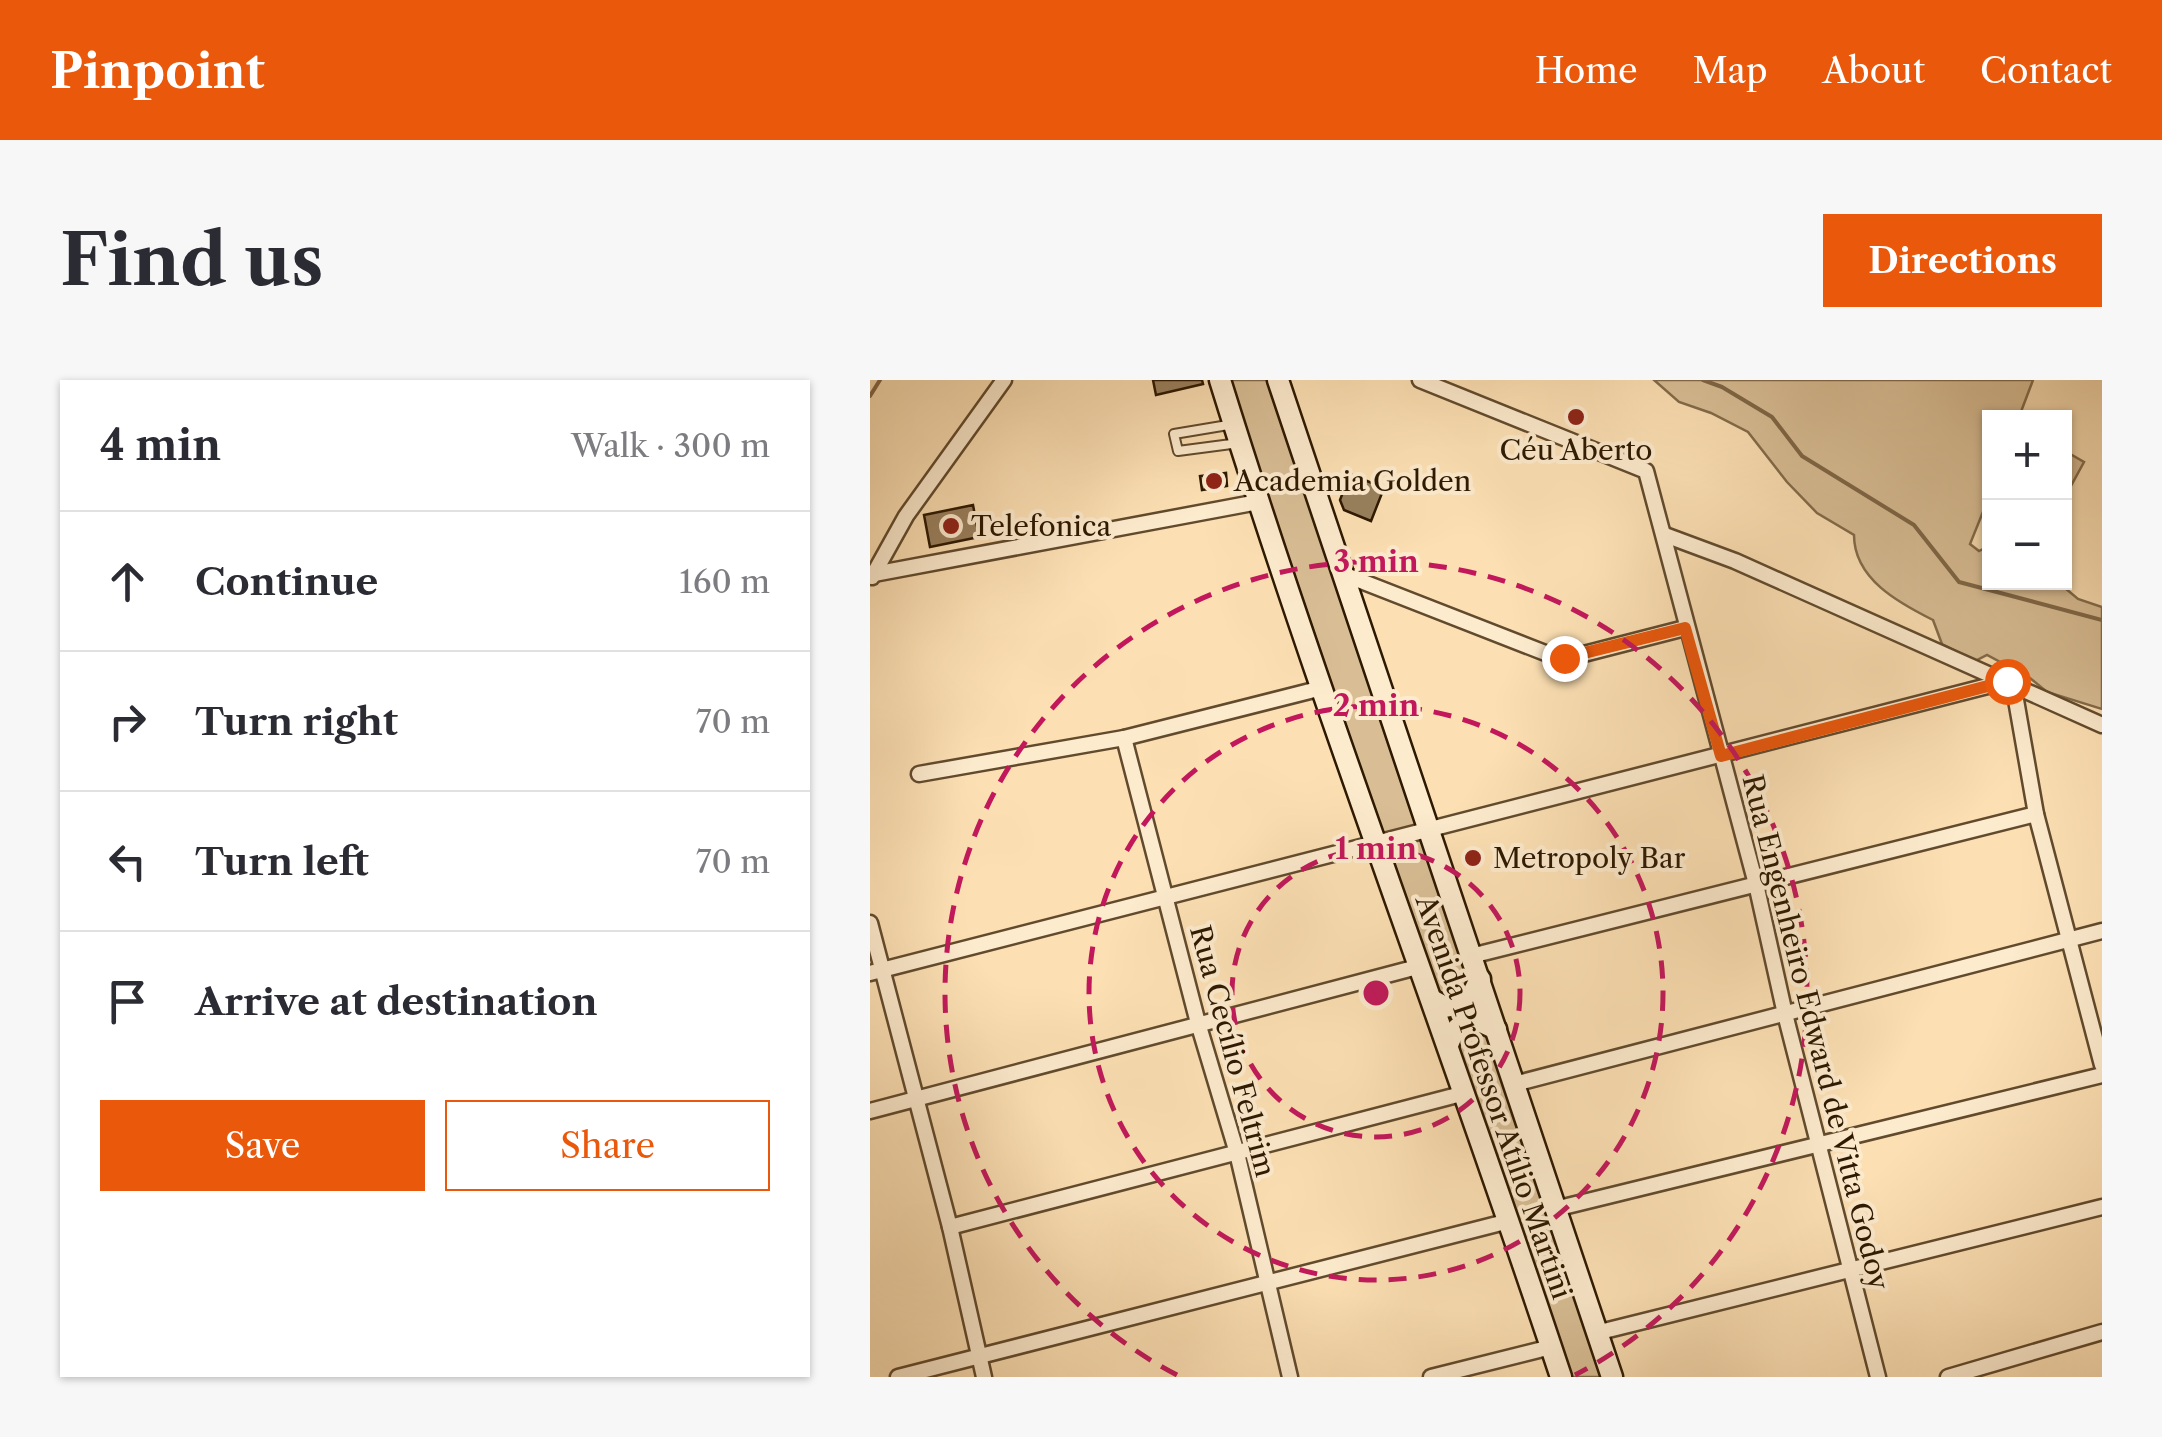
<!DOCTYPE html>
<html lang="en">
<head>
<meta charset="utf-8">
<style>
	:root { --surface:#fff; --page:#f7f7f7; --text:#2b2b33; --muted:#7c7c81; --line:#e1e1e2; --accent:#ea580c }
	body { margin:0; font-family:"Libre Caslon Text",serif; background:var(--page); color:var(--text) }
	.controls { position:absolute; right:30px; top:30px; display:grid; overflow:hidden; border-radius:0px; box-shadow:0 2px 8px #0004 }
	.controls button { width:90px; height:90px; display:grid; place-items:center; padding:0; border:0; border-bottom:2px solid var(--line); background:var(--surface); color:var(--text); font:50px sans-serif }
	.stop { position:absolute; width:30px; height:30px; margin:-22px; border:8px solid #ea580c; border-radius:50%; background:#fff }
	.stop.end { background:#ea580c; border-color:#fff; box-shadow:0 2px 10px #0008 }
	.list { margin:0; padding:0; list-style:none }
	h2 { display:flex; justify-content:space-between; align-items:center; height:130px; margin:0; padding:0 40px; font-size:42px }
	h2 small { font-size:32px; font-weight:400; color:var(--muted) }
	.list li { display:grid; grid-template-columns:65px 1fr auto; gap:30px; align-items:center; box-sizing:border-box; height:140px; padding:0 40px; border-top:2px solid var(--line) }
	.list b { display:block; font-size:38px; white-space:nowrap }
	.list em { font-size:32px; font-style:normal; color:var(--muted) }
	.actions { display:flex; gap:20px; padding:30px 40px }
	.actions a { flex:1; padding:22px 0; border:2px solid var(--accent); border-radius:0px; text-align:center; font-size:35px; color:var(--accent) }
	.actions .main { background:var(--accent); color:#fff }
	.icon { flex:none; width:55px; height:55px; fill:none; stroke:currentColor; stroke-width:2; stroke-linecap:round; stroke-linejoin:round }
	.map { position:relative; flex:none; width:1232px; height:997px; overflow:hidden; border-radius:0px }
	header { display:flex; align-items:center; gap:60px; box-sizing:border-box; height:140px; padding:0 50px; background:var(--accent); color:#fff }
	header strong { font-size:48px }
	nav { display:flex; gap:55px; margin-inline-start:auto; font-size:35px }
	.intro { display:flex; align-items:center; justify-content:space-between; box-sizing:border-box; height:240px; padding:0 60px }
	h1 { margin:0; font-size:70px }
	.button { padding:25px 45px; border-radius:0px; background:var(--accent); color:#fff; font-size:35px; font-weight:700 }
	main { display:flex; gap:60px; padding:0 60px }
	aside { flex:1; background:var(--surface); border-radius:0px; box-shadow:0 2px 8px #0004 }
	.map>svg:first-child { display:block }
	.green { fill:#d9be95; stroke:#836b4a; stroke-width:2.5 }
	.lines { fill:none; stroke-linecap:round; stroke-linejoin:round }
	.stream { stroke:#7f6747; stroke-width:4 }
	.building { fill:#99805e; stroke:#2d1800; stroke-width:2.5 }
	.service-casing { stroke:#614a2d; stroke-width:12 }
	.minor-casing { stroke:#614a2d; stroke-width:19 }
	.secondary-casing { stroke:#2d1800; stroke-width:25 }
	.service { stroke:#fdebce; stroke-width:8 }
	.minor { stroke:#fdebce; stroke-width:14 }
	.secondary { stroke:#fdebce; stroke-width:20 }
	.route { stroke:#ea580c; stroke-width:12 }
	.ring { fill:none; stroke:#c2185b; stroke-width:5; stroke-dasharray:18 12 }
	.poi-dot { fill:#8f2418; stroke:#fdebce; stroke-width:4 }
	.labels { text-anchor:middle; dominant-baseline:central; stroke-width:8; stroke-linejoin:round; paint-order:stroke }
	.poi-label { font-size:28px; fill:#2d1800; stroke:#fdebce; text-anchor:start }
	.street-label { font-size:28px; fill:#2d1800; stroke:#fdebce }
	.centre { fill:#c2185b; stroke:#fdebce; stroke-width:5 }
	.ring-label { font-size:30px; text-anchor:middle; font-weight:bold; fill:#c2185b; stroke:#fdebce; stroke-width:8; stroke-linejoin:round; paint-order:stroke }
</style>
</head>
<body>
<header>
<strong>Pinpoint</strong>
<nav><a>Home</a><a>Map</a><a>About</a><a>Contact</a></nav>
</header>
<div class="intro"><h1>Find us</h1><a class="button">Directions</a></div>
<main>
<aside>
<h2>4 min<small>Walk · 300 m</small></h2>
<ul class="list">
<li><svg class="icon" aria-label="ahead" viewBox="0 0 24 24"><path d="M12 20V5M6 11l6-6 6 6"/></svg><div><b>Continue</b></div><em>160 m</em></li>
<li><svg class="icon" aria-label="right" viewBox="0 0 24 24"><path d="M7 20v-9h11M14 6l5 5-5 5"/></svg><div><b>Turn right</b></div><em>70 m</em></li>
<li><svg class="icon" aria-label="left" viewBox="0 0 24 24"><path d="M17 20v-9H6M10 6l-5 5 5 5"/></svg><div><b>Turn left</b></div><em>70 m</em></li>
<li><svg class="icon" aria-label="arrive" viewBox="0 0 24 24"><path d="M6 21V4h12l-3 4 3 4H6"/></svg><div><b>Arrive at destination</b></div></li>
</ul>
<div class="actions"><a class="main">Save</a><a>Share</a></div>
</aside>
<div class="map">
<svg width="1232" height="997" viewBox="0 0 1232 997">
	<rect width="100%" height="100%" fill="#fce0b4"/>
	<filter id="stains"><feTurbulence type="fractalNoise" baseFrequency=".002" numOctaves="4"/><feColorMatrix values="0 0 0 0 .2 0 0 0 0 .09 0 0 0 0 .02 0 0 0 .5 -.17"/></filter>
	<radialGradient id="worn" r=".72"><stop offset=".6" stop-color="#630" stop-opacity="0"/><stop offset="1" stop-color="#630" stop-opacity=".3"/></radialGradient>
	<!-- green -->
	<g class="green">
		<polygon points="358,0 406,0 740,997 697,997"/>
		<path d="M784,0H1163L1149,37L1120,38L1119,117L1100,164L1109,171L1119,166L1120,202L1189,203L1208,219L1232,227V329L1177,312L1160,298L1117,275L1105,281L1072,264L1063,240C1029,223 984,199 984,155L947,133L917,102L878,52L841,33L809,22Z"/>
		<polygon points="1195,71 1214,82 1196,115 1194,115"/>
	</g>
	<g class="lines">
		<!-- stream -->
		<g class="stream">
			<polyline points="833,0 852,7 902,37 932,76 1044,145 1089,202 1232,240"/>
			<polyline points="0,16 10,0"/>
		</g>
	</g>
	<!-- building -->
	<g class="building">
		<polygon points="283,0 332,0 333,4 286,15"/>
		<polygon points="356,93 357,106 332,110 330,96"/>
		<polygon points="480,94 514,108 501,141 474,130 470,120"/>
		<polygon points="103,125 109,157 60,167 54,135"/>
	</g>
	<g class="lines">
		<!-- service casing -->
		<g class="service-casing">
			<polyline id="service" points="364,44 304,54 308,71 369,63"/>
		</g>
		<!-- minor casing -->
		<g class="minor-casing">
			<g id="minor">
				<polyline points="550,0 776,91 886,504 915,634 1008,997"/>
				<polyline points="795,155 865,181 1232,345"/>
				<polyline points="4,194 388,122"/>
				<polyline points="473,194 683,276 706,276 815,248"/>
				<polyline points="2,197 36,136 134,0"/>
				<polyline points="1143,303 1166,434 1232,685"/>
				<polyline points="254,358 328,643 367,773 420,997"/>
				<polyline points="49,394 254,358 444,310"/>
				<polyline points="0,543 80,847 114,997"/>
				<polyline points="601,576 1166,434"/>
				<polyline points="0,593 1137,301"/>
				<polyline points="644,704 1232,551"/>
				<polyline points="0,731 551,586"/>
				<polyline points="685,829 1232,695"/>
				<polyline points="80,847 595,713"/>
				<polyline points="726,953 1232,827"/>
				<polyline points="28,997 639,841"/>
				<polyline points="561,997 681,967"/>
				<polyline points="1078,997 1232,952"/>
			</g>
		</g>
		<!-- secondary casing -->
		<g class="secondary-casing">
			<g id="secondary">
				<path d="M350,0C454,335 581,664 691,997"/>
				<polyline points="408,0 742,997"/>
				<polyline points="562,620 575,627 598,623 610,599"/>
				<path d="M578,665C583,650 590,644 605,639L626,649"/>
			</g>
		</g>
		<!-- service -->
		<use href="#service" class="service"/>
		<!-- minor -->
		<use href="#minor" class="minor"/>
		<!-- secondary -->
		<use href="#secondary" class="secondary"/>
	</g>
	<g class="lines">
		<!-- route -->
		<polyline class="route" points="694,278 815,248 851,376 1137,301"/>
	</g>
	<!-- distance rings -->
	<g class="ring">
		<circle cx="506" cy="613" r="144"/>
		<circle cx="506" cy="613" r="287"/>
		<path d="M307 995A431 431 0 1 1 705 995"/>
	</g>
	<!-- markers -->
	<g class="poi-dot">
		<circle cx="706" cy="37" r="10"/>
		<circle cx="344" cy="101" r="10"/>
		<circle cx="81" cy="146" r="10"/>
		<circle cx="603" cy="478" r="10"/>
	</g>
	<g class="labels">
		<!-- poi labels -->
		<g class="poi-label">
			<text x="706" y="70" text-anchor="middle">Céu Aberto</text>
			<text x="364" y="101">Academia Golden</text>
			<text x="101" y="146">Telefonica</text>
			<text x="623" y="478">Metropoly Bar</text>
		</g>
		<!-- street labels -->
		<g class="street-label">
			<text transform="translate(946 652) rotate(76)">Rua Engenheiro Edward de Vitta Godoy</text>
			<text transform="translate(363 671) rotate(75)">Rua Cecílio Feltrim</text>
			<text transform="translate(624 717) rotate(71)">Avenida Professor Atílio Martini</text>
		</g>
	</g>
	<circle cx="506" cy="613" r="15" class="centre"/>
	<g class="ring-label">
		<text x="506" y="192">3 min</text>
		<text x="506" y="336">2 min</text>
		<text x="506" y="479">1 min</text>
	</g>
	<rect width="100%" height="100%" filter="url(#stains)"/>
	<rect width="100%" height="100%" fill="url(#worn)"/>
</svg>
<div class="controls">
<button>+</button>
<button>−</button>
</div>
<div class="stop" style="left:1137px;top:301px"></div>
<div class="stop end" style="left:694px;top:278px"></div>
</div>
</main>
</body>
</html>
